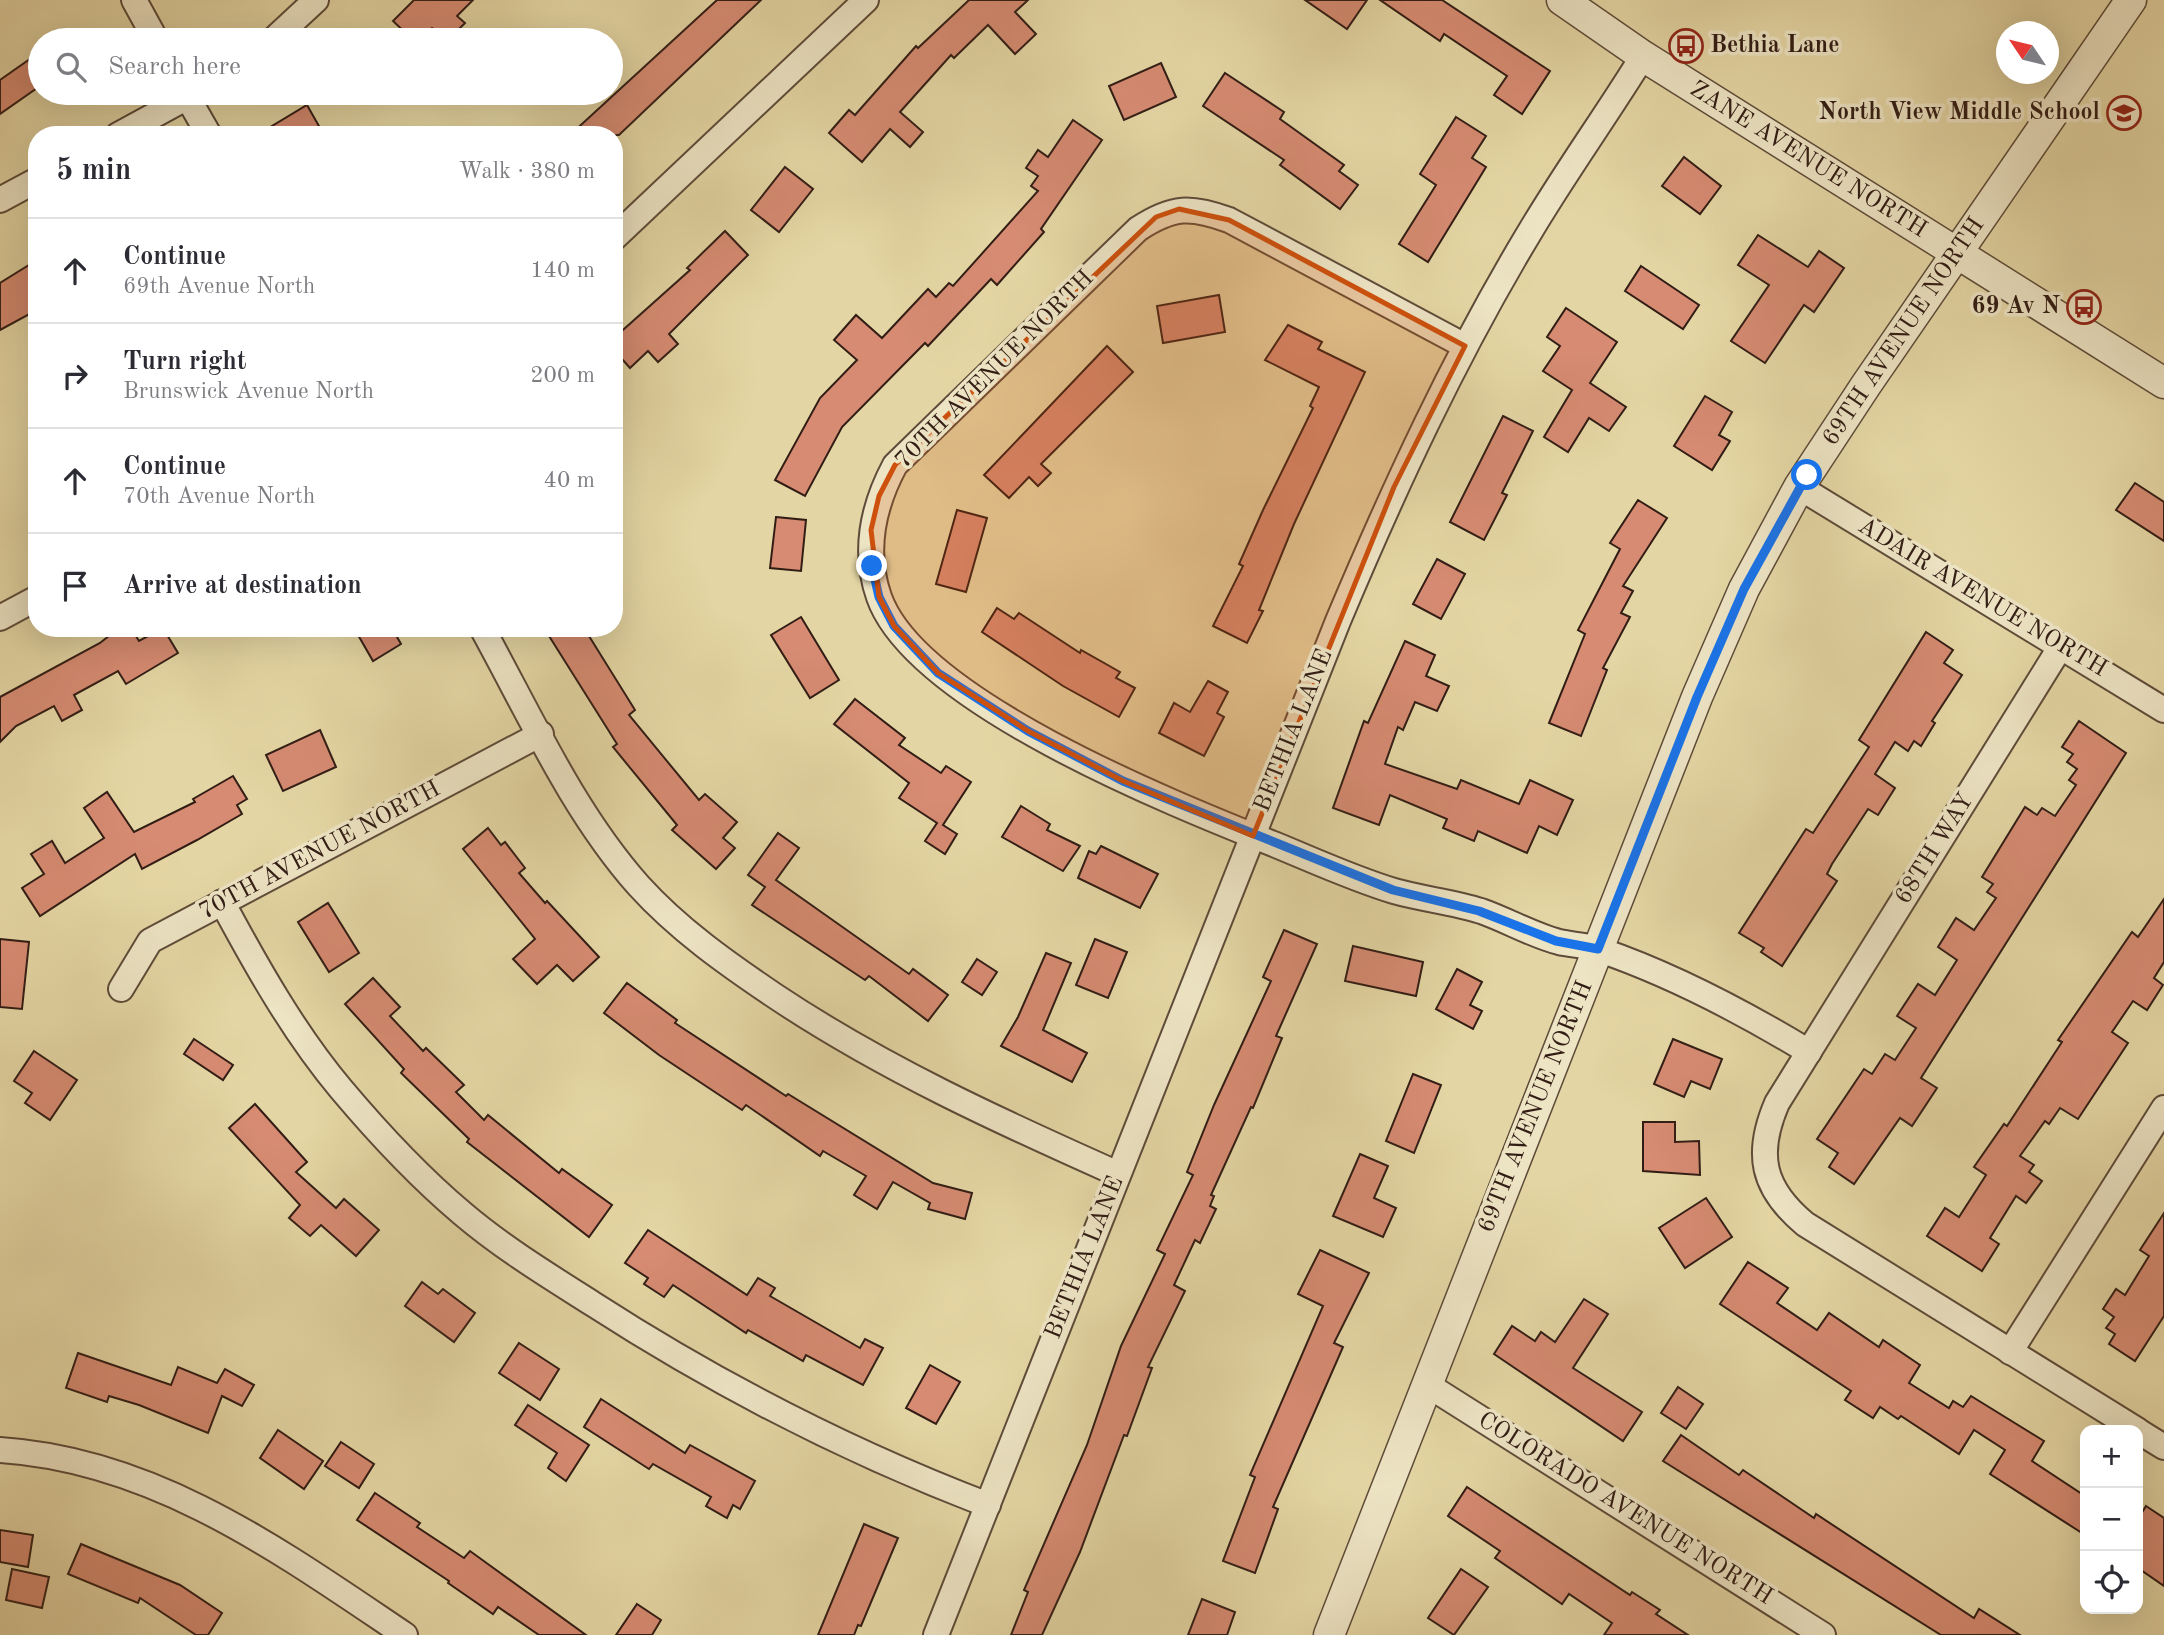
<!DOCTYPE html>
<html lang="en">
<head>
<meta charset="utf-8">
<style>
	:root { --surface:#fff; --page:#f7f7f7; --text:#2b2b33; --muted:#7c7c81; --line:#e1e1e2 }
	body { margin:0; font-family:"Old Standard TT",serif; background:var(--page); color:var(--text) }
	.controls { position:absolute; right:21px; bottom:21px; display:grid; overflow:hidden; border-radius:14px; box-shadow:0 7px 28px #0002 }
	.controls button { width:63px; height:63px; display:grid; place-items:center; padding:0; border:0; border-bottom:2px solid var(--line); background:var(--surface); color:var(--text); font:35px sans-serif }
	.compass { position:absolute; left:1996px; top:21px; width:63px; height:63px; border-radius:50%; background:var(--surface); box-shadow:0 7px 28px #0002; rotate:305deg }
	.stop { position:absolute; width:21px; height:21px; margin:-16px; border:5px solid #1a73e8; border-radius:50%; background:#fff }
	.stop.end { background:#1a73e8; border-color:#fff; box-shadow:0 2px 7px #0008 }
	.list { margin:0; padding:0; list-style:none }
	h2 { display:flex; justify-content:space-between; align-items:center; height:91px; margin:0; padding:0 28px; font-size:30px }
	h2 small { font-size:23px; font-weight:400; color:var(--muted) }
	.list li { display:grid; grid-template-columns:46px 1fr auto; gap:21px; align-items:center; box-sizing:border-box; height:105px; padding:0 28px; border-top:2px solid var(--line) }
	.list b { display:block; font-size:26px; white-space:nowrap }
	.list p { margin:0; font-size:23px; white-space:nowrap; color:var(--muted) }
	.list em { font-size:23px; font-style:normal; color:var(--muted) }
	.icon { flex:none; width:38px; height:38px; fill:none; stroke:currentColor; stroke-width:2; stroke-linecap:round; stroke-linejoin:round }
	.map { position:relative; flex:none; width:2164px; height:1635px; overflow:hidden }
	.search { position:absolute; background:var(--surface); box-shadow:0 7px 28px #0002; left:28px; top:28px; width:595px; height:77px; display:flex; align-items:center; gap:18px; box-sizing:border-box; padding:0 24px; border-radius:38px; color:var(--muted); font-size:26px }
	.panel { position:absolute; background:var(--surface); box-shadow:0 7px 28px #0002; left:28px; top:126px; width:595px; height:511px; border-radius:28px }
	.map>svg:first-child { display:block }
	.building { fill:#d68b72; stroke:#321d15; stroke-width:2 }
	.lines { fill:none; stroke-linecap:round; stroke-linejoin:round }
	.minor-casing { stroke:#5e4b39; stroke-width:28 }
	.tertiary-casing { stroke:#5e4b39; stroke-width:33 }
	.minor { stroke:#ede4c4; stroke-width:24 }
	.tertiary { stroke:#ede4c4; stroke-width:30 }
	.route { stroke:#1a73e8; stroke-width:9 }
	.marked { fill:#cd500d; fill-opacity:0.2; stroke:#cd500d; stroke-width:5; stroke-linejoin:round }
	.labels { text-anchor:middle; dominant-baseline:central; stroke-width:7; stroke-linejoin:round; paint-order:stroke }
	.poi-label { font-size:24px; font-weight:bold; fill:#321d15; stroke:#ede4c4; text-anchor:end }
	.street-label { font-size:24px; fill:#321d15; stroke:#ede4c4 }
</style>
</head>
<body>
<div class="map">
<svg width="2164" height="1635" viewBox="0 0 2164 1635">
	<rect width="100%" height="100%" fill="#e4d6a4"/>
	<filter id="stains"><feTurbulence type="fractalNoise" baseFrequency=".00286" numOctaves="4"/><feColorMatrix values="0 0 0 0 .2 0 0 0 0 .09 0 0 0 0 .02 0 0 0 .5 -.17"/></filter>
	<radialGradient id="worn" r=".72"><stop offset=".6" stop-color="#630" stop-opacity="0"/><stop offset="1" stop-color="#630" stop-opacity=".3"/></radialGradient>
	<!-- building -->
	<g class="building">
		<polygon points="414,0 473,0 457,16 465,23 448,40 432,28 419,40 413,40 393,21"/>
		<polygon points="717,0 761,0 619,135 570,135"/>
		<polygon points="969,0 1028,0 1015,12 1036,34 1015,54 988,25 954,58 951,55 900,112 923,132 910,147 890,129 862,162 829,133 849,110 855,115 916,46 918,48"/>
		<polygon points="1305,0 1367,0 1347,29"/>
		<polygon points="1380,0 1442,0 1550,71 1522,114 1494,95 1507,76 1444,34 1440,41"/>
		<polygon points="40,52 40,86 0,114 0,80"/>
		<polygon points="1161,63 1176,97 1124,120 1109,86"/>
		<polygon points="1225,73 1284,112 1280,119 1344,165 1339,171 1358,185 1340,209 1280,165 1284,160 1203,106"/>
		<polygon points="307,105 324,135 257,135"/>
		<polygon points="1456,117 1486,136 1472,158 1486,167 1428,262 1399,244 1436,185 1420,174"/>
		<polygon points="1073,120 1102,140 1041,229 1044,232 997,285 991,279 928,346 925,343 842,427 805,496 775,480 820,398 857,360 834,340 856,315 882,338 928,289 936,297 949,283 953,286 1038,191 1031,186 1038,176 1026,168 1038,150 1048,157"/>
		<polygon points="1684,157 1721,186 1700,214 1662,186"/>
		<polygon points="785,167 813,189 779,232 751,210"/>
		<polygon points="725,231 748,255 669,334 678,344 658,362 648,351 630,368 614,350 614,338 690,270 687,268"/>
		<polygon points="1758,235 1808,267 1819,251 1844,268 1814,312 1804,305 1765,363 1731,341 1769,285 1738,265"/>
		<polygon points="37,260 37,310 0,330 0,283"/>
		<polygon points="1641,266 1699,305 1683,329 1625,291"/>
		<polygon points="1219,295 1225,332 1163,343 1157,306"/>
		<polygon points="1566,308 1617,342 1590,383 1626,407 1609,431 1589,418 1568,452 1544,437 1572,390 1543,371 1560,346 1547,337"/>
		<polygon points="1288,325 1322,342 1318,349 1365,372 1294,524 1259,610 1263,611 1247,643 1213,626 1243,566 1239,564 1263,510 1313,408 1310,406 1319,387 1265,360"/>
		<polygon points="1107,346 1133,372 1041,464 1051,473 1038,486 1029,477 1009,498 984,475"/>
		<polygon points="1705,396 1732,412 1719,435 1730,441 1712,470 1674,446"/>
		<polygon points="1503,416 1533,431 1502,493 1507,495 1484,540 1450,522"/>
		<polygon points="2135,483 2164,502 2164,541 2116,510"/>
		<polygon points="1638,500 1667,518 1623,586 1633,591 1621,613 1630,617 1603,668 1607,670 1581,736 1549,723 1585,634 1578,630 1620,549 1610,543"/>
		<polygon points="957,510 987,518 966,592 936,584"/>
		<polygon points="776,517 806,520 801,571 770,568"/>
		<polygon points="1437,559 1465,574 1441,619 1413,604"/>
		<polygon points="997,608 1014,619 1019,613 1080,653 1081,650 1120,672 1116,678 1135,688 1119,717 1063,686 982,632"/>
		<polygon points="801,617 839,680 810,698 771,635"/>
		<polygon points="119,628 131,628 139,641 163,628 178,653 126,684 118,671 74,695 82,710 62,721 54,706 16,726 0,742 0,697 100,643"/>
		<polygon points="354,628 392,628 401,644 373,661"/>
		<polygon points="544,628 584,628 635,710 629,715 699,800 705,794 737,822 723,838 735,848 716,869 672,830 677,825 613,747 617,744"/>
		<polygon points="1926,632 1953,650 1944,663 1962,675 1932,721 1935,723 1921,746 1914,741 1908,751 1895,742 1875,774 1895,788 1878,815 1868,809 1832,864 1827,874 1837,881 1782,966 1761,952 1764,948 1739,933 1806,829 1813,833 1869,747 1859,740"/>
		<polygon points="1405,641 1435,655 1426,676 1449,686 1437,711 1415,702 1403,730 1398,727 1385,764 1457,789 1461,780 1519,804 1530,780 1573,800 1557,835 1539,826 1527,853 1478,831 1474,841 1443,828 1447,819 1390,795 1379,825 1333,808 1364,721 1368,723"/>
		<polygon points="1208,681 1228,692 1217,713 1224,717 1204,756 1159,733 1174,703 1190,712"/>
		<polygon points="855,699 905,738 899,745 941,773 946,766 971,782 943,825 957,834 945,854 925,841 937,823 899,798 909,783 834,724"/>
		<polygon points="2079,721 2126,753 1921,1078 1937,1088 1912,1126 1900,1118 1854,1184 1829,1167 1838,1153 1817,1139 1864,1069 1872,1074 1885,1054 1895,1060 1916,1028 1897,1016 1918,984 1935,995 1957,960 1938,947 1956,918 1974,930 1996,898 1987,892 1993,884 1982,877 2025,807 2037,815 2042,808 2055,816 2076,785 2069,780 2077,769 2067,762 2073,754 2062,747"/>
		<polygon points="320,730 336,767 283,791 266,755"/>
		<polygon points="233,776 247,799 237,805 242,814 197,840 142,869 135,854 40,916 22,888 44,874 31,854 52,841 65,863 104,838 84,808 107,792 134,832 195,802 193,799"/>
		<polygon points="1021,806 1050,824 1047,830 1080,846 1063,871 1002,837"/>
		<polygon points="488,828 501,845 505,842 525,868 519,873 545,903 547,901 599,957 573,981 557,965 537,984 513,959 535,939 463,849"/>
		<polygon points="778,833 799,848 776,880 909,974 913,969 948,995 928,1021 869,976 865,980 752,905 765,887 748,875"/>
		<polygon points="1101,846 1158,874 1140,908 1078,878 1089,851 1096,854"/>
		<polygon points="2164,899 2164,962 2154,978 2163,985 2147,1010 2133,1001 2112,1032 2128,1043 2078,1119 2060,1108 2049,1124 2045,1121 2020,1156 2034,1165 2029,1172 2042,1181 2026,1203 2016,1196 1990,1238 1999,1244 1982,1271 1927,1236 1945,1208 1959,1217 1986,1175 1974,1167 2004,1124 2007,1126 2062,1042 2058,1040 2132,932 2138,937"/>
		<polygon points="328,903 359,953 329,972 298,922"/>
		<polygon points="1284,930 1317,944 1276,1036 1282,1038 1253,1108 1251,1107 1211,1195 1214,1196 1210,1206 1216,1209 1200,1243 1195,1240 1174,1285 1185,1291 1148,1367 1152,1368 1127,1436 1124,1435 1080,1552 1042,1635 1011,1635 1028,1592 1024,1590 1087,1445 1121,1346 1165,1254 1157,1250 1193,1175 1187,1172 1214,1105 1271,981 1263,977"/>
		<polygon points="0,939 29,942 22,1009 0,1007"/>
		<polygon points="1095,939 1127,952 1108,998 1076,985"/>
		<polygon points="1353,946 1423,962 1416,996 1345,981"/>
		<polygon points="1046,953 1071,963 1043,1030 1087,1053 1072,1082 1001,1046 1018,1017"/>
		<polygon points="977,959 997,972 982,995 962,982"/>
		<polygon points="1457,969 1482,982 1470,1005 1482,1011 1473,1029 1436,1009"/>
		<polygon points="373,978 400,1007 390,1016 423,1051 426,1048 464,1085 456,1092 484,1120 488,1115 559,1173 562,1169 612,1205 589,1237 467,1142 469,1139 401,1073 404,1069 345,1004"/>
		<polygon points="627,983 677,1020 675,1023 786,1096 788,1094 933,1183 972,1193 965,1219 928,1209 930,1203 893,1182 877,1209 854,1195 866,1176 823,1151 820,1156 746,1105 742,1110 659,1055 604,1013"/>
		<polygon points="194,1039 233,1065 223,1080 184,1054"/>
		<polygon points="1673,1039 1722,1059 1710,1089 1691,1081 1684,1097 1654,1084"/>
		<polygon points="34,1051 77,1080 50,1120 25,1103 32,1093 14,1081"/>
		<polygon points="1413,1074 1441,1085 1414,1153 1386,1141"/>
		<polygon points="255,1104 307,1162 296,1172 336,1208 344,1199 379,1230 356,1256 321,1225 310,1236 289,1218 300,1205 229,1128"/>
		<polygon points="1643,1122 1675,1122 1675,1142 1699,1141 1700,1175 1643,1171"/>
		<polygon points="1360,1154 1388,1166 1374,1198 1396,1208 1383,1237 1333,1216"/>
		<polygon points="1706,1198 1732,1237 1685,1268 1659,1228"/>
		<polygon points="2164,1213 2164,1316 2135,1361 2109,1344 2115,1334 2106,1328 2114,1317 2103,1309 2116,1289 2125,1295 2149,1256 2140,1250"/>
		<polygon points="648,1230 747,1295 758,1278 775,1288 770,1296 860,1348 865,1339 883,1348 863,1385 806,1355 803,1361 748,1330 746,1333 673,1285 664,1297 644,1284 648,1278 625,1263"/>
		<polygon points="1320,1250 1369,1273 1334,1343 1343,1347 1273,1507 1278,1509 1255,1573 1223,1561 1255,1477 1250,1475 1323,1306 1298,1294"/>
		<polygon points="1748,1262 1788,1288 1777,1303 1817,1330 1829,1313 1879,1347 1883,1340 1920,1365 1909,1383 1949,1408 1953,1401 1963,1407 1971,1396 2044,1441 2032,1461 2085,1496 2085,1535 1990,1474 2005,1450 1974,1430 1959,1454 1901,1416 1898,1419 1880,1407 1873,1418 1845,1400 1851,1391 1720,1304"/>
		<polygon points="422,1282 438,1294 443,1289 475,1313 454,1342 405,1306"/>
		<polygon points="1584,1299 1608,1314 1573,1368 1642,1412 1623,1441 1494,1354 1512,1326 1535,1341 1541,1332 1555,1342"/>
		<polygon points="519,1343 559,1369 540,1400 499,1373"/>
		<polygon points="78,1353 171,1385 178,1367 217,1383 225,1369 254,1385 242,1406 222,1396 208,1433 139,1405 109,1396 107,1402 66,1388"/>
		<polygon points="930,1365 960,1382 936,1424 906,1408"/>
		<polygon points="1678,1387 1703,1404 1686,1429 1661,1413"/>
		<polygon points="601,1399 685,1453 690,1445 755,1481 740,1509 733,1505 727,1518 706,1506 711,1497 653,1464 649,1469 584,1427"/>
		<polygon points="528,1405 589,1445 566,1481 548,1468 557,1453 515,1425"/>
		<polygon points="278,1430 323,1461 304,1489 260,1458"/>
		<polygon points="1681,1435 1739,1475 1743,1470 1814,1518 1816,1514 1974,1618 1979,1609 2020,1635 1941,1635 1663,1461"/>
		<polygon points="341,1442 374,1464 359,1488 325,1466"/>
		<polygon points="1467,1487 1630,1595 1632,1592 1660,1610 1656,1614 1688,1635 1604,1635 1612,1623 1569,1594 1562,1604 1495,1558 1500,1551 1448,1516"/>
		<polygon points="375,1493 420,1523 417,1527 464,1558 470,1551 586,1635 539,1635 498,1607 493,1614 448,1583 449,1581 357,1520"/>
		<polygon points="2146,1506 2164,1518 2164,1586 2138,1568 2138,1519"/>
		<polygon points="864,1524 898,1538 861,1626 858,1625 854,1635 818,1635"/>
		<polygon points="0,1530 33,1535 28,1567 0,1562"/>
		<polygon points="81,1544 180,1585 222,1613 208,1635 196,1635 140,1598 138,1603 68,1574"/>
		<polygon points="12,1569 49,1577 42,1608 6,1600"/>
		<polygon points="1461,1569 1488,1587 1454,1635 1428,1618"/>
		<polygon points="1202,1599 1235,1612 1227,1635 1188,1635"/>
		<polygon points="637,1604 661,1620 652,1635 616,1635"/>
	</g>
	<g class="lines">
		<!-- minor casing -->
		<g class="minor-casing">
			<g id="minor">
				<polyline points="134,0 156,40"/>
				<polyline points="273,40 316,0"/>
				<polyline points="185,93 209,135"/>
				<polyline points="118,135 195,93"/>
				<polyline points="0,200 37,180"/>
				<polyline points="614,238 866,0"/>
				<path d="M1465,346L1229,220C1191,206 1173,206 1138,229L895,465C873,506 863,551 879,597C916,702 1176,805 1276,845C1315,861 1354,879 1394,891C1422,899 1453,902 1481,911C1507,920 1532,935 1559,942C1572,945 1587,945 1600,950C1673,975 1743,1012 1809,1052"/>
				<polyline points="1799,487 2164,710"/>
				<polyline points="0,618 37,598"/>
				<path d="M482,628C530,715 573,812 639,886C678,929 726,963 775,996C883,1068 999,1121 1118,1174"/>
				<path d="M2061,646L1777,1103C1755,1154 1762,1188 1805,1224L2137,1430"/>
				<path d="M222,902C257,967 294,1033 341,1089C378,1133 419,1177 463,1214C503,1248 549,1276 593,1304C717,1384 849,1452 988,1505"/>
				<polyline points="121,989 150,941 541,734"/>
				<polyline points="2010,1352 2164,1108"/>
				<polyline points="1426,1384 1823,1635"/>
				<polyline points="2138,1431 2164,1447"/>
				<path d="M0,1450C155,1460 280,1551 405,1635"/>
				<path d="M936,1635L1338,621C1394,488 1454,358 1528,235C1564,174 1606,116 1643,56"/>
			</g>
		</g>
		<!-- tertiary casing -->
		<g class="tertiary-casing">
			<g id="tertiary">
				<polyline points="1562,0 1643,56 2164,383"/>
				<polyline points="1329,1635 1697,697 1744,589 1799,487 1866,385 2131,0"/>
			</g>
		</g>
		<!-- minor -->
		<use href="#minor" class="minor"/>
		<!-- tertiary -->
		<use href="#tertiary" class="tertiary"/>
	</g>
	<g class="lines">
		<!-- route -->
		<polyline class="route" points="872,566 879,597 894,626 938,673 1028,731 1123,781 1393,890 1479,911 1556,941 1598,949 1697,697 1744,589 1807,475"/>
	</g>
	<!-- marked area -->
	<path class="marked" d="M1179,209L1229,220L1465,346L1394,487L1253,836L1123,781L1028,731L938,673L894,626L879,597L871,530L879,496L895,465L1156,217Z"/>
	<!-- icons -->
	<defs>
		<g id="bus-ring" transform="scale(1.75)"><circle r="9.5" fill="#ede4c4" stroke="#8f2418" stroke-width="1.5"/><path d="M-5-6H5V4H4V6H2V4H-2V6H-4V4H-5ZM-3.5-4V0h7V-4ZM-3.5 1.2v1.5H-2V1.2ZM2 1.2v1.5H3.5V1.2Z" fill="#8f2418"/></g>
		<g id="school-ring" transform="scale(1.75)"><circle r="9.5" fill="#ede4c4" stroke="#8f2418" stroke-width="1.5"/><path d="M0-5L7-2L0 1L-7-2ZM-4 1L0 2.5L4 1V4Q0 6-4 4Z" fill="#8f2418"/></g>
	</defs>
	<g fill-rule="evenodd">
		<use href="#bus-ring" x="1686" y="46"/>
		<use href="#school-ring" x="2124" y="113"/>
		<use href="#bus-ring" x="2084" y="307"/>
	</g>
	<g class="labels">
		<!-- poi labels -->
		<g class="poi-label">
			<text x="1710" y="46" text-anchor="start">Bethia Lane</text>
			<text x="2100" y="113">North View Middle School</text>
			<text x="2060" y="307">69 Av N</text>
		</g>
		<!-- street labels -->
		<g class="street-label">
			<text transform="translate(1808 160) rotate(32)">ZANE AVENUE NORTH</text>
			<text transform="translate(1904 332) rotate(-56)">69TH AVENUE NORTH</text>
			<text transform="translate(995 370) rotate(-45)">70TH AVENUE NORTH</text>
			<text transform="translate(1982 598) rotate(31)">ADAIR AVENUE NORTH</text>
			<text transform="translate(1294 731) rotate(-68)">BETHIA LANE</text>
			<text transform="translate(1935 849) rotate(-58)">68TH WAY</text>
			<text transform="translate(320 851) rotate(-28)">70TH AVENUE NORTH</text>
			<text transform="translate(1536 1107) rotate(-68)">69TH AVENUE NORTH</text>
			<text transform="translate(1085 1258) rotate(-68)">BETHIA LANE</text>
			<text transform="translate(1625 1509) rotate(32)">COLORADO AVENUE NORTH</text>
		</g>
	</g>
	<rect width="100%" height="100%" filter="url(#stains)"/>
	<rect width="100%" height="100%" fill="url(#worn)"/>
</svg>
<div class="controls">
<button>+</button>
<button>−</button>
<button><svg class="icon" aria-label="locate" viewBox="0 0 24 24"><circle cx="12" cy="12" r="6"/><path d="M12 2v4M12 18v4M2 12h4M18 12h4"/></svg></button>
</div>
<svg class="compass" viewBox="-18 -18 36 36"><path d="M0-13l5 13h-10z" fill="#e53935"/><path d="M0 13l5-13h-10z" fill="#7c7c81"/></svg>
<div class="stop" style="left:1807px;top:475px"></div>
<div class="stop end" style="left:872px;top:566px"></div>
<div class="search"><svg class="icon" aria-label="search" viewBox="0 0 24 24"><circle cx="10" cy="10" r="6"/><path d="M15 15l6 6"/></svg>Search here</div>
<section class="panel">
<h2>5 min<small>Walk · 380 m</small></h2>
<ul class="list">
<li><svg class="icon" aria-label="ahead" viewBox="0 0 24 24"><path d="M12 20V5M6 11l6-6 6 6"/></svg><div><b>Continue</b><p>69th Avenue North</p></div><em>140 m</em></li>
<li><svg class="icon" aria-label="right" viewBox="0 0 24 24"><path d="M7 20v-9h11M14 6l5 5-5 5"/></svg><div><b>Turn right</b><p>Brunswick Avenue North</p></div><em>200 m</em></li>
<li><svg class="icon" aria-label="ahead" viewBox="0 0 24 24"><path d="M12 20V5M6 11l6-6 6 6"/></svg><div><b>Continue</b><p>70th Avenue North</p></div><em>40 m</em></li>
<li><svg class="icon" aria-label="arrive" viewBox="0 0 24 24"><path d="M6 21V4h12l-3 4 3 4H6"/></svg><div><b>Arrive at destination</b></div></li>
</ul>
</section>
</div>
</body>
</html>
